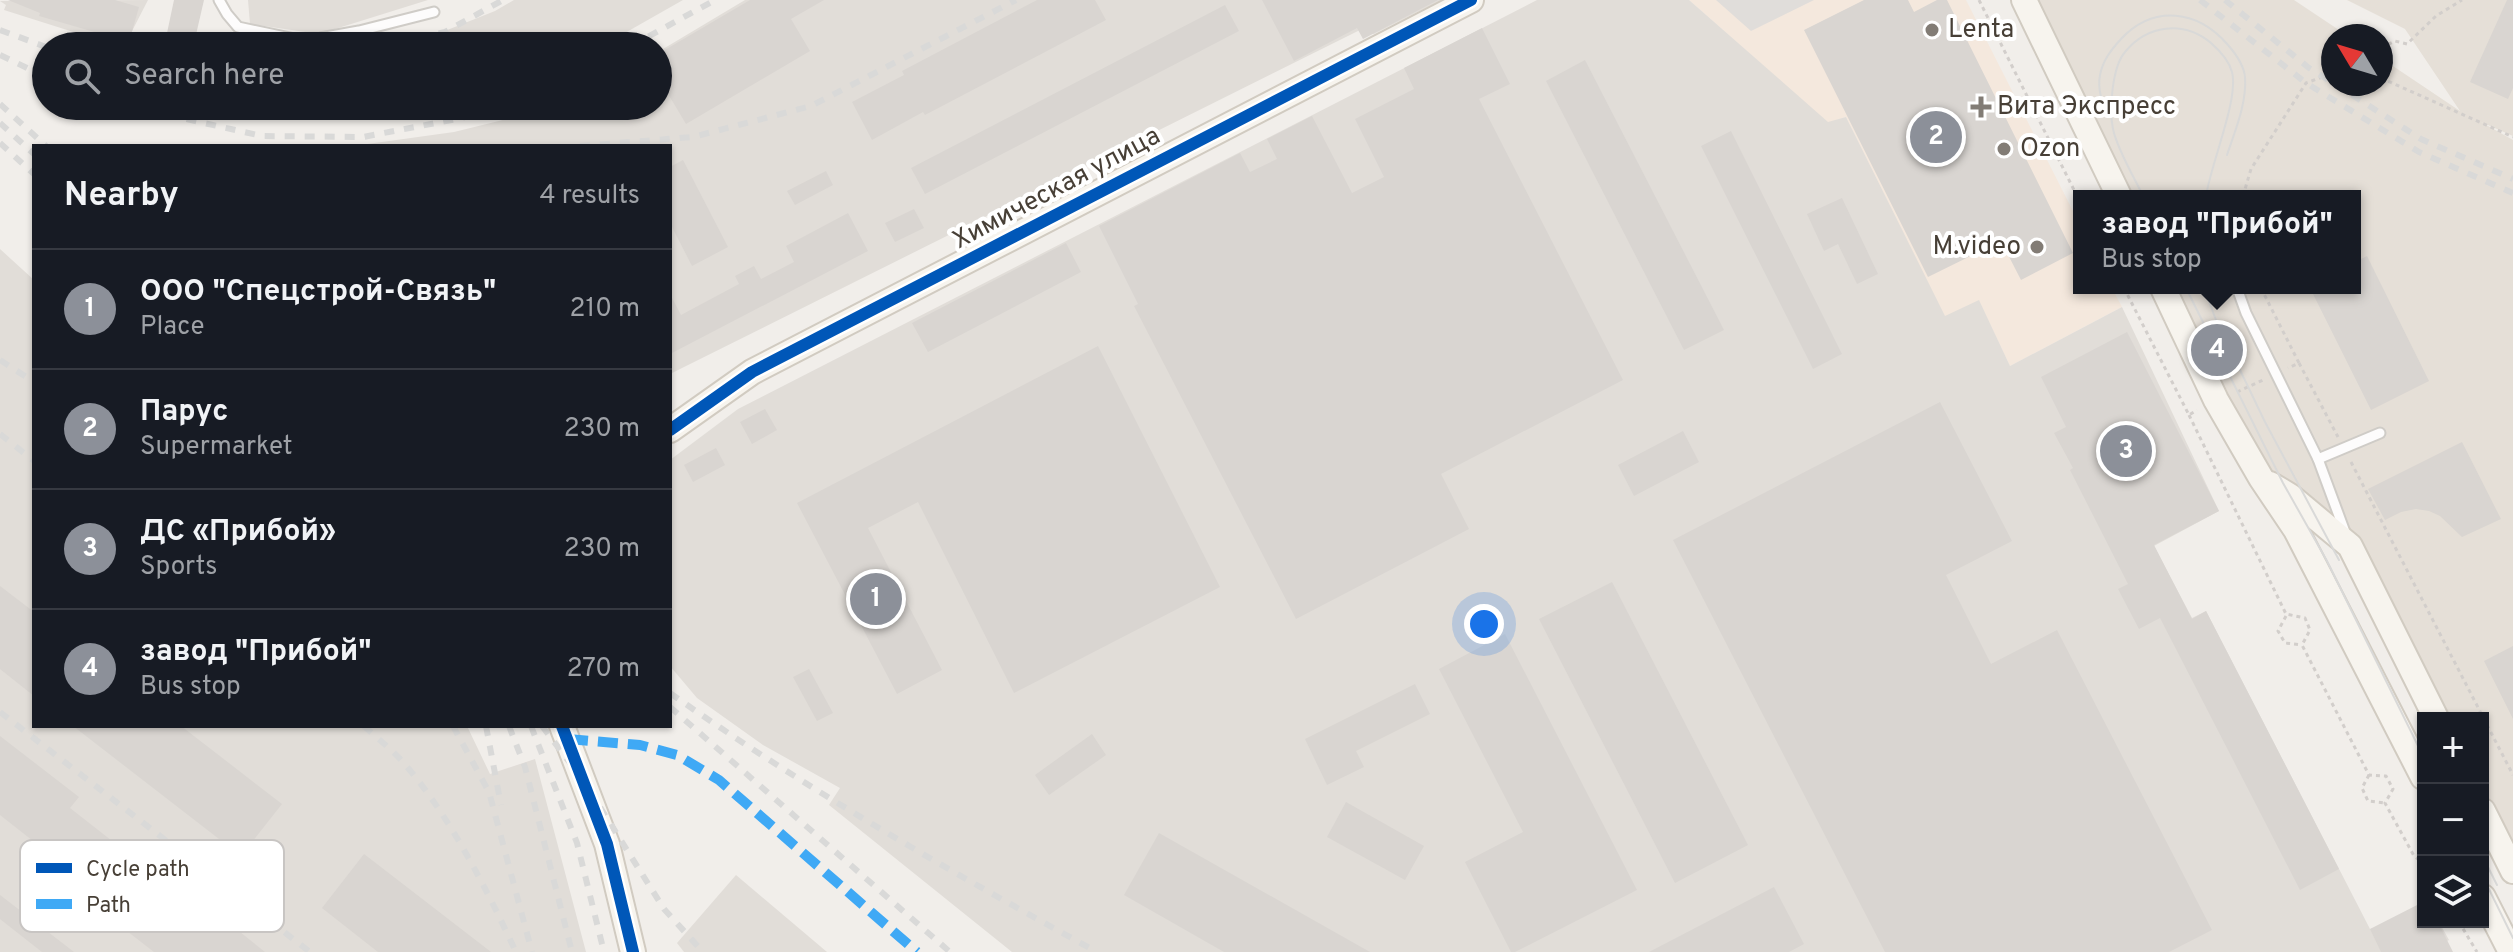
<!DOCTYPE html>
<html lang="en">
<head>
<meta charset="utf-8">
<style>
	:root { --surface:#171b24; --page:#20242c; --text:#f1f3f6; --muted:#9ea1a6; --line:#363941; --accent:#8c9099 }
	body { margin:0; font-family:Overpass,sans-serif; background:var(--page); color:var(--text) }
	.controls { position:absolute; right:24px; bottom:24px; display:grid; overflow:hidden; border-radius:0px; box-shadow:0 2px 6px #0004 }
	.controls button { width:72px; height:72px; display:grid; place-items:center; padding:0; border:0; border-bottom:2px solid var(--line); background:var(--surface); color:var(--text); font:40px sans-serif }
	.compass { position:absolute; left:2321px; top:24px; width:72px; height:72px; border-radius:50%; background:var(--surface); box-shadow:0 2px 6px #0004; rotate:308deg }
	.you { position:absolute; left:1484px; top:624px; width:28px; height:28px; margin:-20px; border:6px solid #fff; border-radius:50%; background:#1a73e8; box-shadow:0 0 0 12px #1a73e833 }
	.badge { display:grid; place-items:center; width:52px; height:52px; border-radius:50%; background:var(--accent); color:#fff; font-size:26px; font-weight:700 }
	.pin { position:absolute; translate:-50% -50%; border:4px solid #fff; box-shadow:0 2px 8px #0006 }
	.popup { position:absolute; left:2073px; top:190px; width:288px; height:104px; box-sizing:border-box; display:grid; place-content:center; border-radius:0px; background:var(--surface); filter:drop-shadow(0 2px 6px #0005); font-size:26px; white-space:nowrap; color:var(--muted) }
	.popup b { font-size:30px; color:var(--text) }
	.popup::after { content:''; position:absolute; left:50%; top:100%; margin-left:-16px; border:16px solid transparent; border-top-color:var(--surface) }
	.list { margin:0; padding:0; list-style:none }
	h2 { display:flex; justify-content:space-between; align-items:center; height:104px; margin:0; padding:0 32px; font-size:34px }
	h2 small { font-size:26px; font-weight:400; color:var(--muted) }
	.list li { display:grid; grid-template-columns:52px 1fr auto; gap:24px; align-items:center; box-sizing:border-box; height:120px; padding:0 32px; border-top:2px solid var(--line) }
	.list b { display:block; font-size:30px; white-space:nowrap }
	.list p { margin:0; font-size:26px; white-space:nowrap; color:var(--muted) }
	.list em { font-size:26px; font-style:normal; color:var(--muted) }
	.icon { flex:none; width:44px; height:44px; fill:none; stroke:currentColor; stroke-width:2; stroke-linecap:round; stroke-linejoin:round }
	.map { position:relative; flex:none; width:2513px; height:952px; overflow:hidden }
	.search { position:absolute; background:var(--surface); box-shadow:0 2px 6px #0004; left:32px; top:32px; width:640px; height:88px; display:flex; align-items:center; gap:20px; box-sizing:border-box; padding:0 28px; border-radius:44px; color:var(--muted); font-size:30px }
	.panel { position:absolute; background:var(--surface); box-shadow:0 2px 6px #0004; left:32px; top:144px; width:640px; height:584px; border-radius:0px }
	.map>svg:first-child { display:block }
	.residential { fill:#e5dfd7 }
	.commercial { fill:#f4e8dd }
	.industrial { fill:#e1ddd8 }
	.parking { fill:#e0ddda }
	.building { fill:#d9d5d1 }
	.lines { fill:none; stroke-linecap:round; stroke-linejoin:round }
	.lane-casing { stroke:#cfccc7; stroke-width:13 }
	.secondary-casing { stroke:#d1cbc1; stroke-width:28 }
	.path { stroke:#d2cecb; stroke-width:3; stroke-dasharray:4 4; stroke-linecap:butt }
	.lane { stroke:#fdfcfc; stroke-width:9 }
	.secondary { stroke:#f7f4ee; stroke-width:24 }
	.tram { stroke:#d9d9d8; stroke-width:2 }
	.rail { stroke:#d9d9d8; stroke-width:6; stroke-dasharray:10 10; stroke-linecap:butt }
	.quiet { stroke:#3fa9f5; stroke-width:10; stroke-dasharray:20 10; stroke-linecap:butt }
	.cycleway-casing { stroke:#fff; stroke-width:17 }
	.cycleway { stroke:#0057b8; stroke-width:12 }
	.poi-dot { fill:#827c75; stroke:#fff; stroke-width:3 }
	.labels { text-anchor:middle; dominant-baseline:central; stroke-width:8; stroke-linejoin:round; paint-order:stroke }
	.poi-label { font-size:26px; fill:#473f36; stroke:#fff; text-anchor:start }
	.street-label { font-size:26px; fill:#473f36; stroke:#fff }
	.key { fill:#fff; stroke:#c8c5c3; stroke-width:2 }
	.key-label { font-size:22px; fill:#473f36 }
</style>
</head>
<body>
<div class="map">
<svg width="2513" height="952" viewBox="0 0 2513 952">
	<rect width="100%" height="100%" fill="#f1eeea"/>
	<!-- residential -->
	<polygon class="residential" points="2024,0 2294,0 2348,36 2333,36 2333,84 2381,84 2381,58 2460,111 2405,29 2347,0 2513,0 2513,136 2481,122 2513,140 2513,871 2483,811 2483,718 2435,718 2337,536 2261,478 2167,288 2355,288 2355,196 2122,196"/>
	<!-- commercial -->
	<polygon class="commercial" points="1689,0 1966,0 2079,223 2079,288 2112,288 2122,307 2010,366 1979,301 1945,317 1846,117 1828,123"/>
	<!-- industrial -->
	<g class="industrial">
		<polygon points="148,0 131,33 154,46 85,46 86,36 4,10 6,5 0,1"/>
		<polygon points="248,0 428,0 319,34 250,24"/>
		<polygon points="514,0 683,0 602,46 407,46 495,11"/>
		<polygon points="745,0 1441,0 1374,34 1360,30 670,374 670,146 353,146 454,132 559,106 658,106 658,52"/>
		<polygon points="1537,0 1689,0 1828,122 1846,117 1945,316 1979,300 2010,366 2122,307 2219,511 2154,546 2192,618 2206,611 2370,929 2439,922 2449,940 2425,952 1012,952 829,805 840,788 763,745 697,698 670,666 670,460 738,409"/>
		<polygon points="204,106 444,106 422,112 319,120"/>
		<polygon points="0,249 34,280 34,726 467,726 490,774 535,759 586,952 0,952"/>
		<polygon points="736,875 827,952 684,952 677,943"/>
	</g>
	<!-- parking -->
	<polygon class="parking" points="1716,0 1814,0 1751,31"/>
	<!-- building -->
	<g class="building">
		<polygon points="8,0 115,0 139,7 129,42 39,16 40,13"/>
		<polygon points="174,0 204,0 195,39 167,33"/>
		<polygon points="750,0 824,0 791,19 810,51 686,124 658,77 658,54"/>
		<polygon points="1037,0 1095,0 1106,20 925,115 923,112 872,140 852,102 904,75 902,71"/>
		<polygon points="1262,0 1438,0 1363,39 1357,28 1294,61"/>
		<polygon points="1864,0 1908,0 1914,12 1937,0 1947,0 2073,253 2021,280 2001,241 1928,277 1804,30"/>
		<polygon points="2507,0 2513,0 2513,88 2508,99 2470,82"/>
		<polygon points="1225,5 1239,31 925,194 911,168"/>
		<polygon points="1482,28 1510,84 1479,99 1623,380 1441,474 1469,529 1296,619 1134,306 1138,304 1099,226 1240,153 1250,172 1277,159 1267,139 1312,116 1352,193 1384,177 1355,119 1414,89 1404,68"/>
		<polygon points="1585,60 1724,330 1684,350 1546,81"/>
		<polygon points="1731,131 1842,354 1813,369 1701,146"/>
		<polygon points="683,160 728,247 692,266 670,223 670,167"/>
		<polygon points="826,171 833,185 795,205 787,191"/>
		<polygon points="1842,198 1878,274 1857,284 1838,244 1824,251 1807,214"/>
		<polygon points="914,209 924,228 895,242 885,223"/>
		<polygon points="848,213 868,251 670,354 670,294 681,315 739,284 735,276 754,266 761,279 794,262 786,246"/>
		<polygon points="1066,243 1081,272 928,352 912,323"/>
		<polygon points="2367,256 2429,381 2371,410 2310,288 2355,288 2355,262"/>
		<polygon points="2127,332 2219,511 2154,545 2192,619 2206,611 2339,869 2300,890 2160,618 2139,629 2118,589 2128,584 2070,470 2073,468 2054,433 2066,427 2041,377"/>
		<polygon points="1098,346 1220,587 1014,693 918,502 868,528 942,670 897,694 797,503"/>
		<polygon points="1940,402 2012,541 1946,575 1991,664 2057,630 2212,930 2169,952 1885,952 1673,540"/>
		<polygon points="765,409 777,430 752,444 740,422"/>
		<polygon points="1683,431 1699,462 1634,496 1618,465"/>
		<polygon points="2462,442 2501,519 2462,537 2440,516 2429,511 2416,509 2401,512 2385,520 2368,489"/>
		<polygon points="716,448 725,465 693,482 684,465"/>
		<polygon points="1612,582 1748,845 1675,883 1539,619"/>
		<polygon points="0,586 34,612 34,696 0,669"/>
		<polygon points="1505,634 1637,890 1515,952 1511,952 1465,862 1523,832 1439,669"/>
		<polygon points="2513,646 2513,719 2484,661"/>
		<polygon points="809,669 833,713 817,721 793,677"/>
		<polygon points="1415,684 1430,714 1356,751 1364,767 1327,785 1305,739"/>
		<polygon points="73,726 181,726 282,804 241,856"/>
		<polygon points="1092,734 1106,755 1049,795 1035,775"/>
		<polygon points="0,736 79,797 70,808 226,930 230,924 265,952 154,952 48,870 56,859 0,815"/>
		<polygon points="1346,802 1424,846 1405,880 1327,837"/>
		<polygon points="1159,833 1370,952 1224,952 1124,895"/>
		<polygon points="364,854 491,952 378,952 322,908"/>
		<polygon points="1774,887 1804,944 1789,952 1649,952"/>
		<polygon points="0,895 74,952 42,952 0,919"/>
		<polygon points="2423,902 2423,922 2438,922 2453,952 2381,952 2370,929"/>
	</g>
	<g class="lines">
		<!-- lane casing -->
		<g class="lane-casing">
			<g id="lane">
				<polyline points="219,0 227,14 238,27 295,39 320,38 359,31 434,12"/>
				<polyline points="2237,288 2246,313 2318,459 2345,532"/>
				<polyline points="2318,459 2380,433"/>
			</g>
		</g>
		<!-- secondary casing -->
		<g class="secondary-casing">
			<g id="secondary">
				<polyline points="2024,0 2119,196"/>
				<polyline points="2163,288 2216,400 2261,478 2296,530 2423,777"/>
				<polyline points="670,430 752,372 1471,0"/>
				<polyline points="2270,484 2290,496 2350,546 2436,718"/>
				<polyline points="562,726 607,844 633,952"/>
				<polyline points="2483,811 2513,871"/>
				<polyline points="2483,897 2511,952"/>
			</g>
		</g>
		<!-- path -->
		<g class="path">
			<polyline points="1979,0 2079,200"/>
			<polyline points="2381,48 2395,41 2407,44 2436,16 2462,0"/>
			<polyline points="2381,78 2513,137"/>
			<polyline points="2243,196 2251,169 2306,83 2333,73"/>
			<polyline points="2124,288 2189,415 2197,410"/>
			<polyline points="2261,288 2299,363 2288,368"/>
			<polyline points="2299,363 2338,437"/>
			<polyline points="2237,392 2263,380"/>
			<polyline points="2189,415 2286,614 2305,618 2310,630 2302,645 2369,775 2386,776 2393,789 2385,803 2414,856 2423,863"/>
			<polyline points="2351,462 2513,775"/>
			<polyline points="2286,616 2278,631 2285,643 2302,645"/>
			<polyline points="2369,775 2362,788 2368,801 2385,803"/>
			<polyline points="2459,922 2477,952"/>
		</g>
		<!-- lane -->
		<use href="#lane" class="lane"/>
		<!-- secondary -->
		<use href="#secondary" class="secondary"/>
		<!-- tram -->
		<g class="tram">
			<path d="M2108,117C2103,104 2097,90 2100,75C2103,60 2111,50 2121,39C2154,4 2198,10 2228,45C2235,53 2244,66 2245,77C2247,103 2235,131 2227,155"/>
			<path d="M2143,196C2134,177 2117,149 2113,129C2109,110 2112,67 2125,52C2147,25 2183,20 2211,43C2219,50 2229,60 2232,72C2239,99 2211,163 2206,196"/>
			<polyline points="2186,288 2283,483 2327,561 2423,756"/>
			<polyline points="2204,288 2216,320 2265,422 2339,560"/>
			<polyline points="2483,857 2497,885"/>
			<polyline points="2483,877 2513,938"/>
		</g>
		<!-- rail -->
		<g class="rail">
			<polyline points="2200,0 2306,83 2419,152 2513,193"/>
			<polyline points="2225,0 2309,68 2333,83"/>
			<polyline points="0,30 46,47"/>
			<polyline points="380,46 445,32 503,0"/>
			<polyline points="631,46 715,0"/>
			<polyline points="0,55 46,77"/>
			<polyline points="2335,84 2421,139 2513,179"/>
			<polyline points="0,104 46,146"/>
			<polyline points="128,106 262,136 363,137 462,118 498,106"/>
			<polyline points="0,123 34,154"/>
			<polyline points="0,143 34,174"/>
			<polyline points="580,146 693,137 811,106 1016,0"/>
			<polyline points="0,360 34,382"/>
			<polyline points="0,434 34,461"/>
			<path d="M670,693C806,789 951,872 1097,952"/>
			<polyline points="670,707 950,952"/>
			<polyline points="0,712 310,952"/>
			<path d="M364,726C376,737 390,748 401,760C448,812 486,888 516,952"/>
			<polyline points="453,726 489,792 532,952"/>
			<polyline points="486,726 501,805"/>
			<polyline points="509,726 525,767 572,952"/>
			<polyline points="531,726 577,843 604,952"/>
			<polyline points="542,726 583,780 664,909 703,952"/>
		</g>
		<!-- quiet -->
		<polyline class="quiet" points="568,739 640,745 677,755 719,780 917,952"/>
		<!-- cycleway casing -->
		<g class="cycleway-casing">
			<g id="cycleway">
				<polyline points="670,430 752,372 1471,0"/>
				<polyline points="562,726 607,844 633,952"/>
			</g>
		</g>
		<!-- cycleway -->
		<use href="#cycleway" class="cycleway"/>
	</g>
	<!-- markers -->
	<g class="poi-dot">
		<circle cx="1932" cy="30" r="8"/>
		<path d="M1977 95h8v8h8v8h-8v8h-8v-8h-8v-8h8z"/>
		<circle cx="2004" cy="149" r="8"/>
		<circle cx="2037" cy="247" r="8"/>
	</g>
	<g class="labels">
		<!-- poi labels -->
		<g class="poi-label">
			<text x="1948" y="30">Lenta</text>
			<text x="1997" y="107">Вита Экспресс</text>
			<text x="2020" y="149">Ozon</text>
			<text x="2021" y="247" text-anchor="end">M.video</text>
		</g>
		<!-- street labels -->
		<g class="street-label">
			<text transform="translate(1057 189) rotate(-28)">Химическая улица</text>
		</g>
	</g>
	<!-- legend -->
	<rect x="20" y="840" width="264" height="92" rx="12" class="key"/>
	<rect x="36" y="863" width="36" height="10" fill="#0057b8"/>
	<rect x="36" y="899" width="36" height="10" fill="#3fa9f5"/>
	<g class="key-label">
		<text x="86" y="876">Cycle path</text>
		<text x="86" y="912">Path</text>
	</g>
</svg>
<div class="controls">
<button>+</button>
<button>−</button>
<button><svg class="icon" aria-label="layers" viewBox="0 0 24 24"><path d="M12 4l9 5-9 5-9-5zM3 14l9 5 9-5"/></svg></button>
</div>
<svg class="compass" viewBox="-18 -18 36 36"><path d="M0-13l5 13h-10z" fill="#e53935"/><path d="M0 13l5-13h-10z" fill="#9ea1a6"/></svg>
<div class="you"></div>
<div class="pin badge" style="left:876px;top:599px">1</div>
<div class="pin badge" style="left:1936px;top:137px">2</div>
<div class="pin badge" style="left:2126px;top:451px">3</div>
<div class="pin badge" style="left:2217px;top:350px">4</div>
<div class="popup"><b>завод &quot;Прибой&quot;</b>Bus stop</div>
<div class="search"><svg class="icon" aria-label="search" viewBox="0 0 24 24"><circle cx="10" cy="10" r="6"/><path d="M15 15l6 6"/></svg>Search here</div>
<section class="panel">
<h2>Nearby<small>4 results</small></h2>
<ul class="list">
<li><span class="badge">1</span><div><b>ООО &quot;Спецстрой-Связь&quot;</b><p>Place</p></div><em>210 m</em></li>
<li><span class="badge">2</span><div><b>Парус</b><p>Supermarket</p></div><em>230 m</em></li>
<li><span class="badge">3</span><div><b>ДC «Прибой»</b><p>Sports</p></div><em>230 m</em></li>
<li><span class="badge">4</span><div><b>завод &quot;Прибой&quot;</b><p>Bus stop</p></div><em>270 m</em></li>
</ul>
</section>
</div>
</body>
</html>
